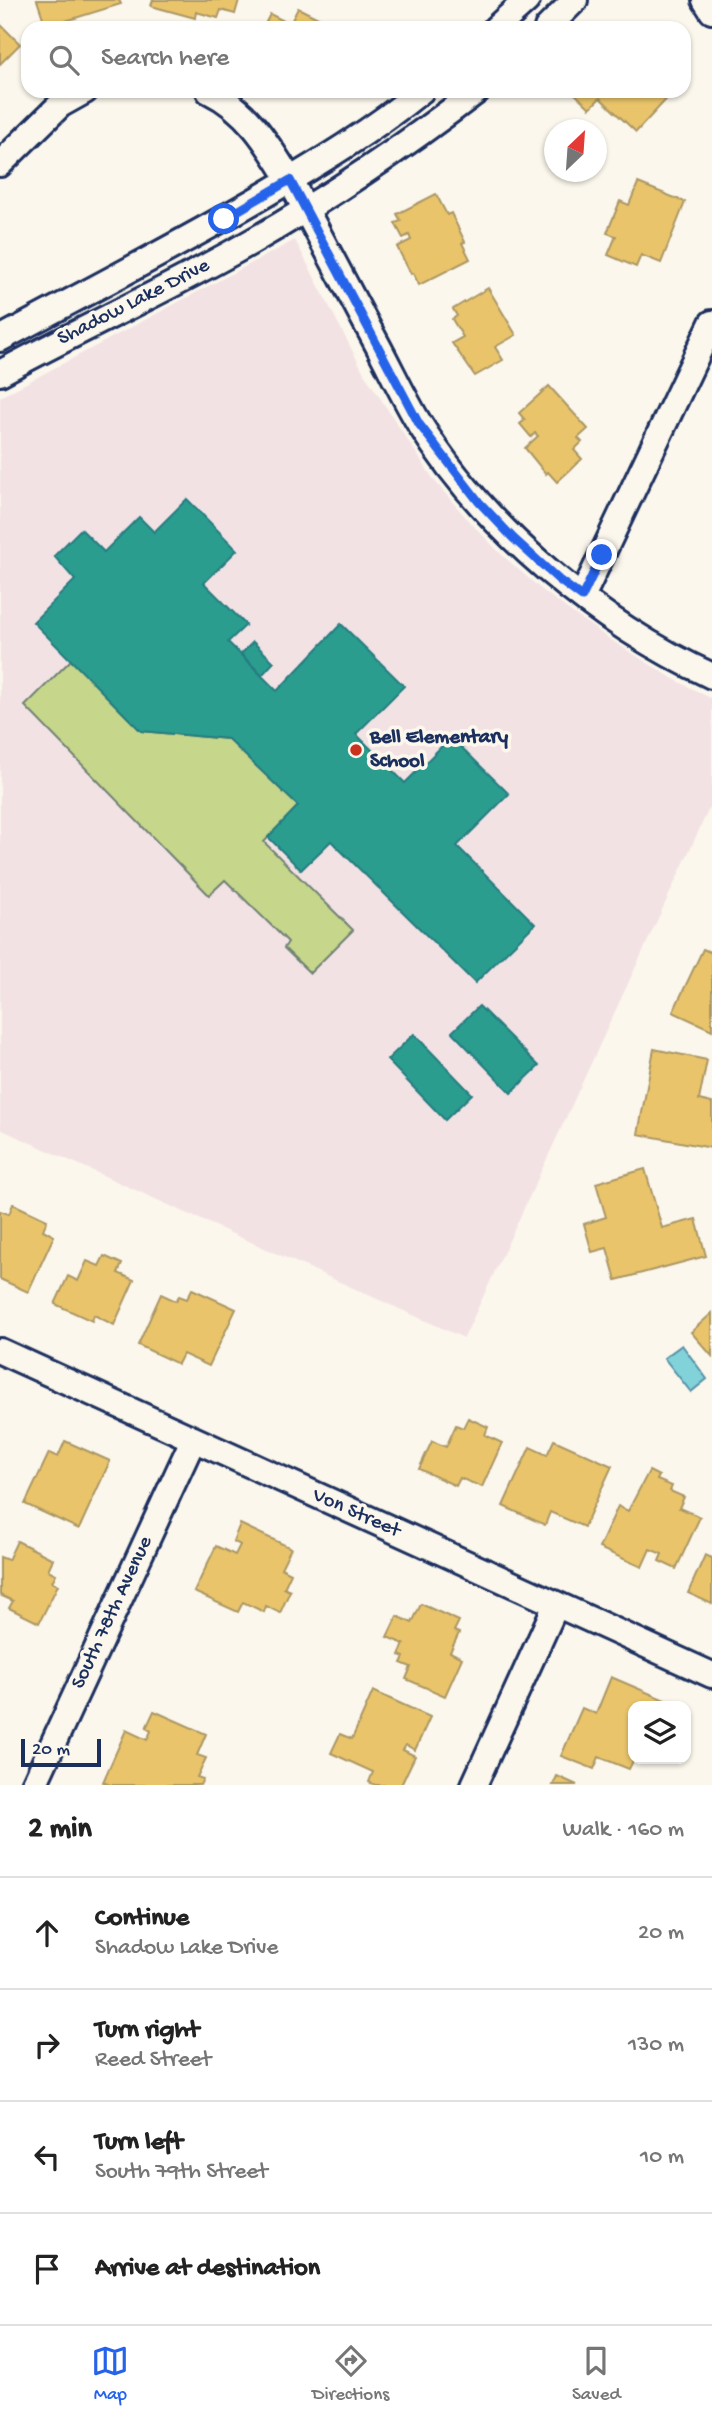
<!DOCTYPE html>
<html lang="en">
<head>
<meta charset="utf-8">
<style>
	:root { --surface:#fff; --page:#f2f2f2; --text:#222; --muted:#767676; --line:#e0e0e0; --accent:#2563eb }
	body { margin:0; font-family:"Gochi Hand",sans-serif; background:var(--page); color:var(--text) }
	.controls { position:absolute; right:21px; bottom:21px; display:grid; overflow:hidden; border-radius:14px; box-shadow:0 2px 5px #0004 }
	.controls button { width:63px; height:63px; display:grid; place-items:center; padding:0; border:0; border-bottom:2px solid var(--line); background:var(--surface); color:var(--text); font:35px sans-serif }
	.compass { position:absolute; left:544px; top:119px; width:63px; height:63px; border-radius:50%; background:var(--surface); box-shadow:0 2px 5px #0004; rotate:25deg }
	.scale { position:absolute; left:21px; bottom:18px; width:80px; box-sizing:border-box; padding-left:7px; border:4px solid #1b2f5e; border-top:0; font-size:19px; line-height:24px; white-space:nowrap; color:#1b2f5e; -webkit-text-stroke:5px #fbf7ec; paint-order:stroke }
	.stop { position:absolute; width:21px; height:21px; margin:-16px; border:5px solid #2563eb; border-radius:50%; background:#fff }
	.stop.end { background:#2563eb; border-color:#fff; box-shadow:0 2px 7px #0008 }
	.list { margin:0; padding:0; list-style:none }
	h2 { display:flex; justify-content:space-between; align-items:center; height:91px; margin:0; padding:0 28px; font-size:30px }
	h2 small { font-size:23px; font-weight:400; color:var(--muted) }
	.list li { display:grid; grid-template-columns:46px 1fr auto; gap:21px; align-items:center; box-sizing:border-box; height:112px; padding:0 28px; border-top:2px solid var(--line) }
	.list b { display:block; font-size:26px; white-space:nowrap }
	.list p { margin:0; font-size:23px; white-space:nowrap; color:var(--muted) }
	.list em { font-size:23px; font-style:normal; color:var(--muted) }
	.icon { flex:none; width:38px; height:38px; fill:none; stroke:currentColor; stroke-width:2; stroke-linecap:round; stroke-linejoin:round }
	.map { position:relative; flex:none; width:712px; height:1785px; overflow:hidden }
	.search { position:absolute; background:var(--surface); box-shadow:0 2px 5px #0004; left:21px; right:21px; top:21px; height:77px; display:flex; align-items:center; gap:18px; box-sizing:border-box; padding:0 24px; border-radius:21px; color:var(--muted); font-size:26px }
	.sheet { height:539px; background:var(--surface) }
	nav { display:flex; justify-content:space-around; align-items:center; box-sizing:border-box; height:98px; border-top:2px solid var(--line); background:var(--surface); font-size:19px; color:var(--muted) }
	nav a { display:grid; justify-items:center; gap:4px }
	nav .on { color:var(--accent) }
	.map>svg:first-child { display:block }
	.built { fill:#f3e2e4 }
	.green { fill:#c6d68b; stroke:#708274; stroke-width:2 }
	.water { fill:#81d2d9; stroke:#5891a8; stroke-width:2 }
	.homes { fill:#e9c46a; stroke:#ab9766; stroke-width:2 }
	.schools { fill:#2a9d8f; stroke:#267c80; stroke-width:2 }
	.lines { fill:none; stroke-linecap:round; stroke-linejoin:round }
	.minor-casing { stroke:#1b2f5e; stroke-width:30 }
	.minor { stroke:#fbf7ec; stroke-width:24 }
	.route { stroke:#2563eb; stroke-width:9 }
	.poi-dot { fill:#c8321e; stroke:#fbf7ec; stroke-width:2.5 }
	.labels { text-anchor:middle; dominant-baseline:central; stroke-width:7; stroke-linejoin:round; paint-order:stroke }
	.street-label { font-size:21px; fill:#1b2f5e; stroke:#fbf7ec }
	.poi-label { font-size:21px; font-weight:bold; fill:#1b2f5e; stroke:#fbf7ec; text-anchor:start }
</style>
</head>
<body>
<div class="map">
<svg width="712" height="1785" viewBox="0 0 712 1785">
	<rect width="100%" height="100%" fill="#fbf7ec"/>
	<filter id="ink" filterUnits="userSpaceOnUse"><feTurbulence type="fractalNoise" baseFrequency=".0143" numOctaves="2"/><feDisplacementMap in="SourceGraphic" scale="14" xChannelSelector="R" yChannelSelector="G"/><feConvolveMatrix kernelMatrix="1 2 1 2 8 2 1 2 1" color-interpolation-filters="sRGB"/></filter>
	<g filter="url(#ink)">
		<!-- built -->
		<polygon class="built" points="295,240 365,375 434,480 468,520 502,555 541,589 574,614 611,640 672,678 712,699 712,802 464,1338 0,1129 0,397"/>
		<!-- green -->
		<polygon class="green" points="71,660 141,731 228,739 298,806 264,842 353,930 310,973 284,948 288,942 225,880 209,895 25,706"/>
		<!-- water -->
		<polygon class="water" points="682,1345 707,1379 691,1392 664,1358"/>
		<!-- homes -->
		<g class="homes">
			<polygon points="37,0 119,0 121,4 46,27"/>
			<polygon points="153,0 239,0 235,14 221,10 218,18 196,12 195,18 151,6"/>
			<polygon points="298,8 338,28 263,28 270,14 290,24"/>
			<polygon points="0,24 20,44 0,64"/>
			<polygon points="576,91 674,91 636,132 600,98 590,108 574,93"/>
			<polygon points="638,183 685,202 661,263 641,255 636,267 608,255 616,236 607,233 620,201 629,205"/>
			<polygon points="436,194 447,215 451,213 465,242 462,243 470,259 419,285 413,273 411,274 397,247 411,240 409,235 403,238 395,223 401,221 397,214"/>
			<polygon points="488,288 516,335 495,347 503,360 475,376 452,343 463,337 452,319 457,316 453,309"/>
			<polygon points="549,386 588,429 578,438 582,442 574,450 582,459 557,482 548,472 546,474 525,448 538,436 535,433 531,437 520,424 525,420 519,413"/>
			<polygon points="703,949 712,953 712,1030 673,1012"/>
			<polygon points="654,1049 707,1060 699,1100 712,1103 712,1148 638,1134"/>
			<polygon points="645,1169 662,1228 696,1219 706,1256 616,1280 607,1248 592,1252 584,1224 606,1217 596,1183"/>
			<polygon points="13,1204 47,1220 43,1230 54,1236 28,1292 0,1279 0,1211 9,1214"/>
			<polygon points="104,1256 122,1264 118,1273 134,1280 114,1325 94,1315 92,1321 55,1304 68,1276 78,1281 87,1261 99,1266"/>
			<polygon points="192,1289 236,1309 209,1366 183,1354 178,1364 138,1345 161,1294 176,1301 179,1296 187,1299"/>
			<polygon points="712,1313 712,1356 691,1332"/>
			<polygon points="468,1418 488,1427 485,1435 502,1443 482,1487 460,1478 456,1486 419,1469 432,1441 446,1447 456,1425 463,1428"/>
			<polygon points="554,1440 612,1466 584,1527 550,1512 545,1525 503,1506 530,1447 547,1455"/>
			<polygon points="65,1441 110,1461 79,1529 25,1504 49,1453 58,1457"/>
			<polygon points="649,1471 659,1476 657,1480 672,1486 670,1491 684,1497 679,1508 700,1517 676,1569 659,1561 662,1554 650,1549 642,1567 599,1548 618,1506 628,1511"/>
			<polygon points="240,1524 291,1548 281,1568 291,1573 284,1588 290,1591 280,1613 266,1606 264,1612 243,1602 238,1612 194,1592 216,1546 235,1555 240,1545 233,1541"/>
			<polygon points="17,1541 53,1559 48,1570 56,1574 52,1582 58,1585 39,1623 9,1608 13,1601 0,1595 0,1557 8,1560"/>
			<polygon points="705,1555 712,1558 712,1604 688,1593"/>
			<polygon points="421,1604 459,1621 454,1631 459,1633 450,1652 462,1658 445,1696 406,1679 411,1667 401,1663 404,1657 399,1655 404,1644 387,1637 397,1616 412,1623"/>
			<polygon points="611,1677 665,1700 663,1706 633,1706 634,1759 629,1769 599,1757 594,1769 561,1756 582,1708 596,1714"/>
			<polygon points="373,1691 430,1717 415,1750 406,1745 403,1750 415,1756 401,1785 375,1785 369,1782 373,1772 331,1753 340,1734 352,1739"/>
			<polygon points="154,1711 206,1734 197,1755 206,1758 197,1777 203,1779 200,1785 110,1785 103,1782 126,1730 147,1740 151,1731 146,1728"/>
			<polygon points="557,1776 577,1785 553,1785"/>
		</g>
		<!-- schools -->
		<g class="schools">
			<polygon points="187,499 237,550 204,583 246,625 228,642 277,691 341,624 404,686 356,734 405,783 451,737 509,794 457,846 535,924 475,983 331,841 301,870 268,837 298,806 228,739 141,731 33,622 75,580 54,556 81,529 104,552 139,517 154,532"/>
			<polygon points="253,642 274,662 262,675 241,654"/>
			<polygon points="479,1006 539,1066 511,1093 452,1032"/>
			<polygon points="414,1034 472,1094 445,1120 387,1060"/>
		</g>
		<g class="lines">
			<!-- minor casing -->
			<g class="minor-casing">
				<g id="minor">
					<polyline points="705,0 712,11"/>
					<polyline points="496,28 527,0"/>
					<polyline points="547,28 575,0"/>
					<path d="M209,91C248,110 268,144 290,180C319,234 348,289 377,344C391,370 404,398 419,423C485,530 599,624 712,676"/>
					<polyline points="0,164 60,105 85,91"/>
					<path d="M0,339C89,291 179,245 266,194C320,162 372,131 421,91"/>
					<path d="M0,373C83,328 169,289 251,242C330,197 405,146 477,91"/>
					<polyline points="582,597 712,323"/>
					<polyline points="0,1351 712,1675"/>
					<polyline points="34,1785 193,1440"/>
					<polyline points="474,1785 556,1605"/>
				</g>
			</g>
			<!-- minor -->
			<use href="#minor" class="minor"/>
		</g>
	</g>
	<g class="lines" filter="url(#ink)">
		<!-- route -->
		<polyline class="route" points="224,219 290,180 419,424 479,502 513,538 559,580 582,597 602,555"/>
	</g>
	<!-- markers -->
	<circle class="poi-dot" cx="356" cy="750" r="7"/>
	<g class="labels">
		<!-- street labels -->
		<g class="street-label">
			<text transform="translate(134 303) rotate(-27)">Shadow Lake Drive</text>
			<text transform="translate(356 1514) rotate(24)">Von Street</text>
			<text transform="translate(113 1613) rotate(-65)">South 78th Avenue</text>
		</g>
		<!-- poi labels -->
		<g class="poi-label">
			<text x="370" y="738">Bell Elementary<tspan x="370" dy="24">School</tspan></text>
		</g>
	</g>
</svg>
<div class="controls">
<button><svg class="icon" aria-label="layers" viewBox="0 0 24 24"><path d="M12 4l9 5-9 5-9-5zM3 14l9 5 9-5"/></svg></button>
</div>
<svg class="compass" viewBox="-18 -18 36 36"><path d="M0-13l5 13h-10z" fill="#e53935"/><path d="M0 13l5-13h-10z" fill="#767676"/></svg>
<div class="scale">20 m</div>
<div class="stop" style="left:224px;top:219px"></div>
<div class="stop end" style="left:602px;top:555px"></div>
<div class="search"><svg class="icon" aria-label="search" viewBox="0 0 24 24"><circle cx="10" cy="10" r="6"/><path d="M15 15l6 6"/></svg>Search here</div>
</div>
<section class="sheet">
<h2>2 min<small>Walk · 160 m</small></h2>
<ul class="list">
<li><svg class="icon" aria-label="ahead" viewBox="0 0 24 24"><path d="M12 20V5M6 11l6-6 6 6"/></svg><div><b>Continue</b><p>Shadow Lake Drive</p></div><em>20 m</em></li>
<li><svg class="icon" aria-label="right" viewBox="0 0 24 24"><path d="M7 20v-9h11M14 6l5 5-5 5"/></svg><div><b>Turn right</b><p>Reed Street</p></div><em>130 m</em></li>
<li><svg class="icon" aria-label="left" viewBox="0 0 24 24"><path d="M17 20v-9H6M10 6l-5 5 5 5"/></svg><div><b>Turn left</b><p>South 79th Street</p></div><em>10 m</em></li>
<li><svg class="icon" aria-label="arrive" viewBox="0 0 24 24"><path d="M6 21V4h12l-3 4 3 4H6"/></svg><div><b>Arrive at destination</b></div></li>
</ul>
</section>
<nav>
<a class="on"><svg class="icon" aria-label="map" viewBox="0 0 24 24"><path d="M3 6l6-2 6 2 6-2v14l-6 2-6-2-6 2zM9 4v14M15 6v14"/></svg>Map</a>
<a><svg class="icon" aria-label="directions" viewBox="0 0 24 24"><path d="M12 3l9 9-9 9-9-9zM9 14v-3h6M13 9l2 2-2 2"/></svg>Directions</a>
<a><svg class="icon" aria-label="saved" viewBox="0 0 24 24"><path d="M7 4h10v16l-5-4-5 4z"/></svg>Saved</a>
</nav>
</body>
</html>
